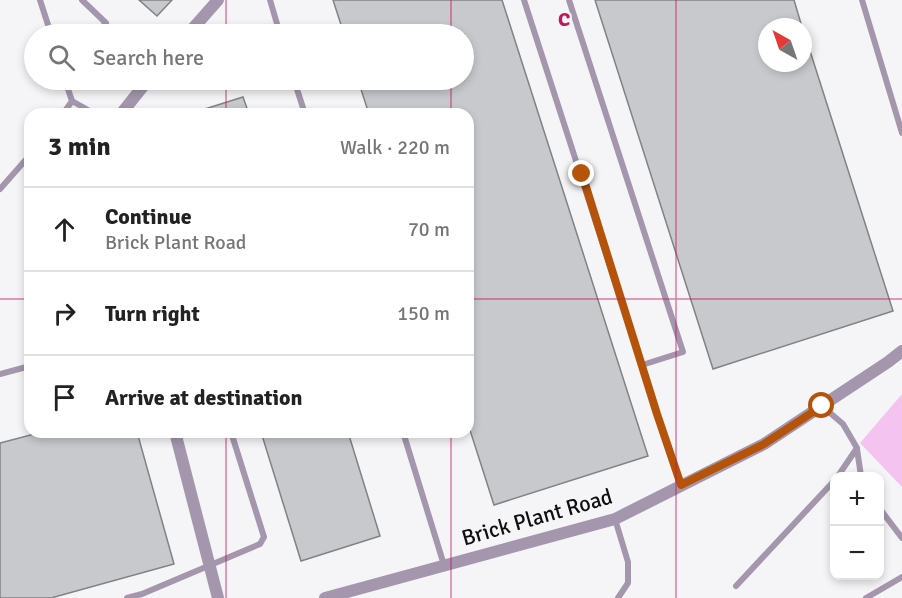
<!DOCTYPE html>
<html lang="en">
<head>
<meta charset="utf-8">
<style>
	:root { --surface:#fff; --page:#f2f2f2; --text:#222; --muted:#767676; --line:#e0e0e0 }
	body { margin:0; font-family:Signika,sans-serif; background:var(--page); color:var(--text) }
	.controls { position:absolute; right:18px; bottom:18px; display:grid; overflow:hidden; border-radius:12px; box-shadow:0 3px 9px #0003 }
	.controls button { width:54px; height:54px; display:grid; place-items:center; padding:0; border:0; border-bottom:2px solid var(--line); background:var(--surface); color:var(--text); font:30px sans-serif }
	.compass { position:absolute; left:758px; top:18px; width:54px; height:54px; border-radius:50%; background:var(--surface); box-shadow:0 3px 9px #0003; rotate:320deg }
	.stop { position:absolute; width:18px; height:18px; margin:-14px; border:4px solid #b45309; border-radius:50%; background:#fff }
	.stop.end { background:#b45309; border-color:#fff; box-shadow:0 2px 6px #0008 }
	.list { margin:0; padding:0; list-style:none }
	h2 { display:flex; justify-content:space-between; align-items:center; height:78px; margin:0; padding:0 24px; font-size:26px }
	h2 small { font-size:20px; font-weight:400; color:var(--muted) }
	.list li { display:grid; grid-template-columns:39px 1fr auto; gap:18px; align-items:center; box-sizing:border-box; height:84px; padding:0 24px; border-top:2px solid var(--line) }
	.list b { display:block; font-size:22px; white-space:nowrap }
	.list p { margin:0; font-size:20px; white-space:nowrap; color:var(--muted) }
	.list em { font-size:20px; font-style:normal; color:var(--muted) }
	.icon { flex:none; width:33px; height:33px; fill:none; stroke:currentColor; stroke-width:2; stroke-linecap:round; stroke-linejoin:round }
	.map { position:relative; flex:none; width:902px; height:598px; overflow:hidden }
	.search { position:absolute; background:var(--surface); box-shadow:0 3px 9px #0003; left:24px; top:24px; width:450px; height:66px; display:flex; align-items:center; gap:15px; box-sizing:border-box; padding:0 21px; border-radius:33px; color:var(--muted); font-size:22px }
	.panel { position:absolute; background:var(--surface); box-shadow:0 3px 9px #0003; left:24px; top:108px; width:450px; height:330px; border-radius:18px }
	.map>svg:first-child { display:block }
	.green { fill:#f4c3ef }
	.building { fill:#c8c9cc; stroke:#818284; stroke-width:1.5 }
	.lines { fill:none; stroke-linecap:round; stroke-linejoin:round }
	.service { stroke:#a396ad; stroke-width:6 }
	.minor { stroke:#a396ad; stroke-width:12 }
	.route { stroke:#b45309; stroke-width:8 }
	.grid { fill:none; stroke:#c2185b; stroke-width:1.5; stroke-opacity:0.55 }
	.labels { text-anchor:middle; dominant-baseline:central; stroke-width:4.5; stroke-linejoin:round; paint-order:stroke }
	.street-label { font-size:22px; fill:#0f0f10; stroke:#f5f5f8 }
	.grid-label { font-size:20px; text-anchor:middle; font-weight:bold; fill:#c2185b; stroke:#f5f5f8; stroke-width:4.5; stroke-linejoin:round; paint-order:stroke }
</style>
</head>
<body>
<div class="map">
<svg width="902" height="598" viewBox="0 0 902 598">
	<rect width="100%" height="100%" fill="#f5f5f8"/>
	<!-- green -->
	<polygon class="green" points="902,394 902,487 860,443"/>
	<!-- building -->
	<g class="building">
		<polygon points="139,0 172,0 157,16"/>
		<polygon points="333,0 502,0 648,456 494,505 468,424 468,114 369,114 358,80 464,80 464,34 344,34"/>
		<polygon points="595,0 794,0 802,27 767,27 767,63 803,63 803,29 893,311 713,369"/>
		<polygon points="243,97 249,114 189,114"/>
		<polygon points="42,432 137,432 174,564 51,598 0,598 0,443"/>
		<polygon points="261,432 348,432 380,536 301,561"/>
	</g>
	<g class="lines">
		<!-- service -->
		<g class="service">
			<polyline points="40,0 51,34"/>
			<polyline points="82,0 106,23 95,34"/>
			<polyline points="270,0 280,34"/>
			<polyline points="524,0 642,365 683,352 569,0"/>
			<polyline points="862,0 902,133"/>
			<polyline points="294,80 305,114"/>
			<polyline points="72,101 95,114"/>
			<polyline points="63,114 72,101 65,80"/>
			<polyline points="0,189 30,155"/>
			<polyline points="642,365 657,414 681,485"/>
			<polyline points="0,374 30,366"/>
			<polyline points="822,406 843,424 857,448 838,476"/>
			<polyline points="403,432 444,565"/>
			<polyline points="857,449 861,476"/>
			<polyline points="880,509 902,538"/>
			<polyline points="615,519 628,562 628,583 618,598"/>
			<polyline points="736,586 834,481"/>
			<polyline points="127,598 142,594 260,544 264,537 231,432"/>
			<polyline points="866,598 902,577"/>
		</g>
		<!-- minor -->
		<g class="minor">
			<polyline points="188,34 218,0"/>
			<polyline points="121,114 148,80"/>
			<polyline points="175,432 218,598"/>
			<polyline points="325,598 615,519 764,444 888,362 902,351"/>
		</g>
	</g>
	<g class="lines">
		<!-- route -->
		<polyline class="route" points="582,174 657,414 681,485 764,444 822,406"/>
	</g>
	<!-- grid -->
	<path class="grid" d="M226,0V34M451,0V34M676,0V598M226,80V114M451,80V114M0,299H30M468,299H902M226,432V598M451,432V598"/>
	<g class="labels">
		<!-- street labels -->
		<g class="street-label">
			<text transform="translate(537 517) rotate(-16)">Brick Plant Road</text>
		</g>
	</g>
	<g class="grid-label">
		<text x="564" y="26">C</text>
	</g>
</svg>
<div class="controls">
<button>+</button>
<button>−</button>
</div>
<svg class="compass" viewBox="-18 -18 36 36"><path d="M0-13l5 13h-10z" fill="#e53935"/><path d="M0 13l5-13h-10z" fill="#767676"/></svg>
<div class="stop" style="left:822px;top:406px"></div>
<div class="stop end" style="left:582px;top:174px"></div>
<div class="search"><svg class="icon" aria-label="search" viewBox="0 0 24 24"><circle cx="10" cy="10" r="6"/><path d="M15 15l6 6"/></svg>Search here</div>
<section class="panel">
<h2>3 min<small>Walk · 220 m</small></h2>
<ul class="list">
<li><svg class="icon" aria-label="ahead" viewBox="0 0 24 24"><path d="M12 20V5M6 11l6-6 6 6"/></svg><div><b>Continue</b><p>Brick Plant Road</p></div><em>70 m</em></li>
<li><svg class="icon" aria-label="right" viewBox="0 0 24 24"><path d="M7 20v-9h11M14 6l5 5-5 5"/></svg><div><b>Turn right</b></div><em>150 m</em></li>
<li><svg class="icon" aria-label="arrive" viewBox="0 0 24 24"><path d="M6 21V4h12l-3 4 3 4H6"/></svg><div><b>Arrive at destination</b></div></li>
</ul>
</section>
</div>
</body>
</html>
